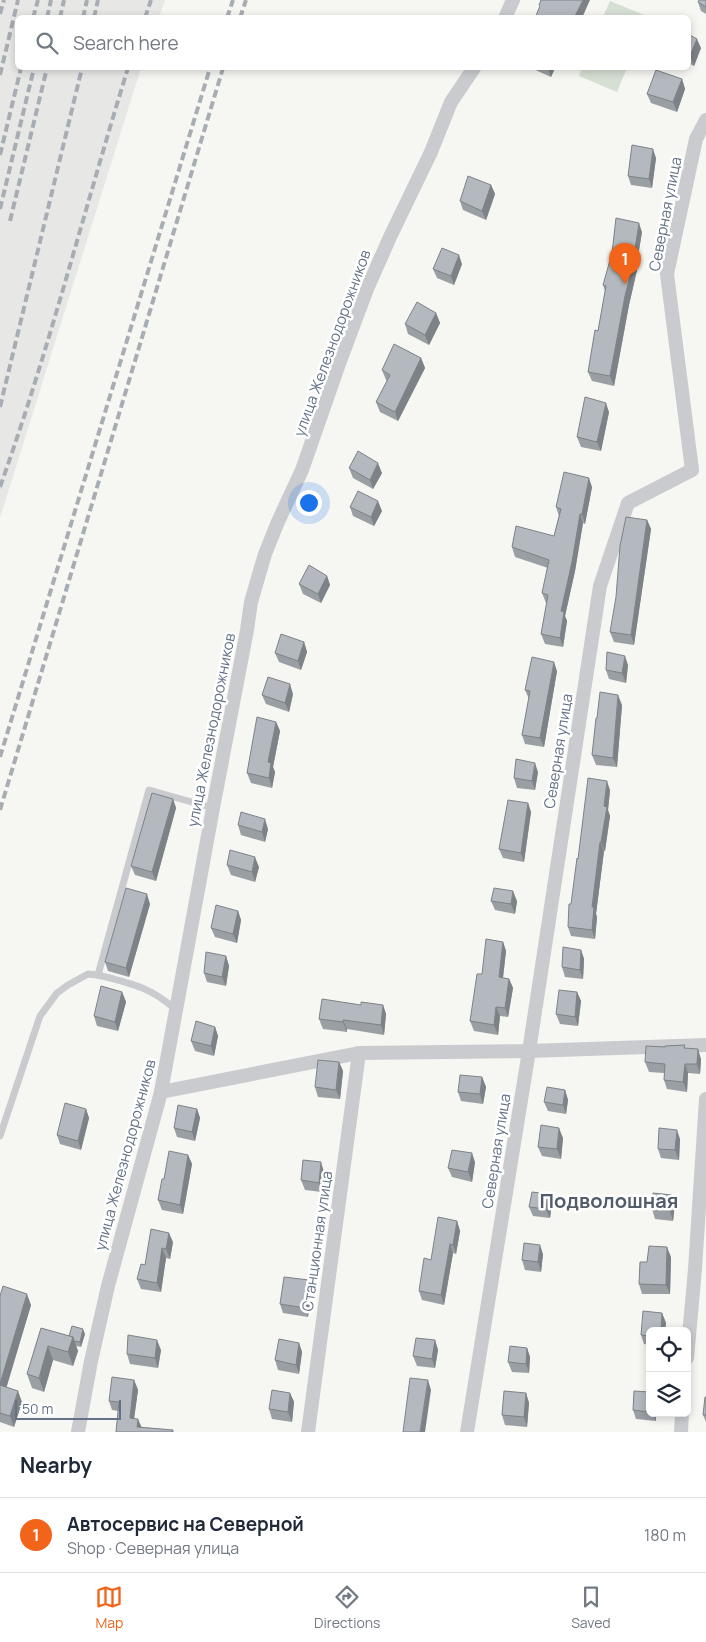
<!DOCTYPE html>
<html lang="en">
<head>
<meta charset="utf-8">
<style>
	:root { --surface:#fff; --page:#f2f2f3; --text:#1f2937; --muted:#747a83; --line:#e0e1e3; --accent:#f16419 }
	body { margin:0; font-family:Manrope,sans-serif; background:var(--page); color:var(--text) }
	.controls { position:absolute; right:15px; bottom:15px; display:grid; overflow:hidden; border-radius:8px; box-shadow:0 2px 8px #0003 }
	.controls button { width:45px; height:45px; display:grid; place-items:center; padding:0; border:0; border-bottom:1px solid var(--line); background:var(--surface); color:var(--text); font:25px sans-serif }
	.scale { position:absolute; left:15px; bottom:12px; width:106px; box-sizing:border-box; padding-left:5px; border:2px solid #637286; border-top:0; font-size:14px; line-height:18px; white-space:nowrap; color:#637286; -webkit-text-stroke:4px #fff; paint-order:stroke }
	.you { position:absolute; left:308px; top:502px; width:18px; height:18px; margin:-12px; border:4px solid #fff; border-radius:50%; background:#1a73e8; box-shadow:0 0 0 8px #1a73e833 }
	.badge { display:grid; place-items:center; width:32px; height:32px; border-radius:50%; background:var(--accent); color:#fff; font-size:16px; font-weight:700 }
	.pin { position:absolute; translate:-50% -41px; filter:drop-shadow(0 1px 2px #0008) }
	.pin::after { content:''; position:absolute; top:26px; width:18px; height:15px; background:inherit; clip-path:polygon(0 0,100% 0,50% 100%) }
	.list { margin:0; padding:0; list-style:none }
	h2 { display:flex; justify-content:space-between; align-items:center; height:65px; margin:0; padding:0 20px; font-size:21px }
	h2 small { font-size:16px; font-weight:400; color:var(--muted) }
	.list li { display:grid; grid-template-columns:32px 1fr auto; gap:15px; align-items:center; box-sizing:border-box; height:75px; padding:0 20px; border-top:1px solid var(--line) }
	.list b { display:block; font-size:19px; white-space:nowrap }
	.list p { margin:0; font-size:16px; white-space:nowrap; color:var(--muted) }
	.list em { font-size:16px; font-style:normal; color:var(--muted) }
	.icon { flex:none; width:28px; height:28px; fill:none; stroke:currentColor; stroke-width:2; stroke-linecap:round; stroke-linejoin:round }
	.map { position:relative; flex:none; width:706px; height:1432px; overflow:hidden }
	.search { position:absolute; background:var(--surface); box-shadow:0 2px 8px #0003; left:15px; right:15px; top:15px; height:55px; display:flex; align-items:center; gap:12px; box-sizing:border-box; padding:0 18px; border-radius:8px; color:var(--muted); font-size:19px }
	.sheet { height:140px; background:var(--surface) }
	nav { display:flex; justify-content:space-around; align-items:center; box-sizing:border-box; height:70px; border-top:1px solid var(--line); background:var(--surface); font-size:14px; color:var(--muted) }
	nav a { display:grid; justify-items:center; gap:2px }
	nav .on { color:var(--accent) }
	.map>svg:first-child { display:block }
	.built { fill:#e7e8e6 }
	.grass { fill:#d6dfd3 }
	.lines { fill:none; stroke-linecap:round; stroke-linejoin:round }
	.service { stroke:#c9cbcf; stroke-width:7 }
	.minor { stroke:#c9cbcf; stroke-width:14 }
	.rail { stroke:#a8acb3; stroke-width:4; stroke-dasharray:8 4; stroke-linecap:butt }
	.wall { fill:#9a9fa4 }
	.shaded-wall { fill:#7d8286 }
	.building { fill:#b3b9bf; stroke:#7d8286 }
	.labels { text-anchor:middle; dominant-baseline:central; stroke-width:5; stroke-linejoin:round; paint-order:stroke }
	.street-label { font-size:15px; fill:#637286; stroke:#fff }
	.district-label { font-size:20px; font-weight:bold; fill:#525d6b; stroke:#fff }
</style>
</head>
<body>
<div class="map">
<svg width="706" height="1432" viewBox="0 0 706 1432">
	<rect width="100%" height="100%" fill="#f6f7f3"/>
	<!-- built -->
	<polygon class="built" points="0,0 165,0 159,17 18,18 18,68 141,68 0,518"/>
	<!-- grass -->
	<g class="grass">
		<polygon points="610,1 649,17 603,17"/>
		<polygon points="582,68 627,68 617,92 579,76"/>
	</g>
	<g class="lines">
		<!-- service -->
		<g class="service">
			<path d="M176,1010C151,987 130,983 98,975L149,790L213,808"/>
			<polyline points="0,1136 40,1016 57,993 68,985 88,974 98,975"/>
		</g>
		<!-- minor -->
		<g class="minor">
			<polyline points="505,18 513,0"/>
			<polyline points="161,1092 359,1053 529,1051 706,1045"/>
			<polyline points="687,1358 695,1269 706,1099"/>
			<polyline points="78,1432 91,1361 108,1286 161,1092 213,808 247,630 251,602 265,554 277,524 302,470 340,361 367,289 390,237 431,152 451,102 474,68"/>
			<polyline points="308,1432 359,1053"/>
			<polyline points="467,1432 529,1051 600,586 628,503 692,470 667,274 696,139 706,120"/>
			<polyline points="681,1432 682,1413"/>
		</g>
		<!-- rail -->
		<g class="rail">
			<polyline points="0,14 4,0"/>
			<polyline points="33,18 38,0"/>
			<polyline points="47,18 51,0"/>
			<polyline points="60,18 64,0"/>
			<polyline points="83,18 87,0"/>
			<polyline points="94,18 98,0"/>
			<polyline points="145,18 151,0"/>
			<polyline points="227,18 233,0"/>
			<polyline points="240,18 246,0"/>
			<polyline points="0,75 18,0"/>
			<polyline points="0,155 21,68"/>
			<polyline points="0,209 34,68"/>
			<polyline points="10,221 47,68"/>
			<polyline points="0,407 82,68"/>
			<path d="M0,487C49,350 85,207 128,68"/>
			<polyline points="0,757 210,68"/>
			<polyline points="0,810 223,68"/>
		</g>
	</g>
	<!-- wall -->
	<g class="wall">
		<polygon points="706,0 706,14 701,11 698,2"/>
		<polygon points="688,34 701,48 694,66 688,63"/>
		<polygon points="531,68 555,68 551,77"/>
		<polygon points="682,79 685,89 677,112 651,103 647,94"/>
		<polygon points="656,158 652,188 631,185 628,176"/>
		<polygon points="491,185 495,194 486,220 463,210 460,201"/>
		<polygon points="642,232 636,268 637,270 629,305 614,386 592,381 588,372 598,331 605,291 603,285"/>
		<polygon points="462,264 454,285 437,278 433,269"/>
		<polygon points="436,313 440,323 429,345 408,334 405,324"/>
		<polygon points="421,358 425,368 398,421 380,412 376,402 387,381 386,380 382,370"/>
		<polygon points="609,412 601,451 581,447 577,437"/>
		<polygon points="349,468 382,473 373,489 353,478"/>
		<polygon points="592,487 585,524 583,523 575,571 565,616 567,621 563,647 545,644 541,634 547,603 546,603 542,593 548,568 515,557 512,547 554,536 559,516 556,507"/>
		<polygon points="350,507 382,511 374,526 353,516"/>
		<polygon points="647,520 651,529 634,645 614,642 610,632"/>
		<polygon points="327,576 330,585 321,603 303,594 299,584"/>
		<polygon points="304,642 307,652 301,670 279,662 275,653"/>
		<polygon points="628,665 626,683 609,679 606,670"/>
		<polygon points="557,671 544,747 525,744 522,735 529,699 525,690"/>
		<polygon points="293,694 289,712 266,704 262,695"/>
		<polygon points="622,705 617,767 596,765 592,755 597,718"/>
		<polygon points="276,722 280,731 273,767 275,772 272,788 251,783 247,773"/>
		<polygon points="538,772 535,790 517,788 514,778"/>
		<polygon points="610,790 608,810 610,816 605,851 604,851 596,914 597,917 595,939 571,936 568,927 578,859"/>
		<polygon points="173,799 176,808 156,881 135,875 131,866"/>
		<polygon points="528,803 531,812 524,862 503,858 499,849"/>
		<polygon points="238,825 268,829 265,842 241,835"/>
		<polygon points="227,865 259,867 255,882 231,875"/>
		<polygon points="491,901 517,901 515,914 495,910"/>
		<polygon points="150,904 129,977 108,971 105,962"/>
		<polygon points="238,911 241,920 237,943 215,937 211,928"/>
		<polygon points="503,942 506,951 503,978 509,979 513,988 508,1017 500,1016 498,1035 474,1031 470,1021 482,974"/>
		<polygon points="581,950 584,959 583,979 565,977 562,967"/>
		<polygon points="226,956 229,966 226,986 207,982 204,973"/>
		<polygon points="122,992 126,1002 118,1031 97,1026 94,1016"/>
		<polygon points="577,992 581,1001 578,1026 560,1024 556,1014"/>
		<polygon points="361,1005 383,1005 386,1014 384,1035 347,1029 347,1032 323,1029 319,1019"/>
		<polygon points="215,1027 218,1036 214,1056 195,1051 191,1041"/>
		<polygon points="686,1048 701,1059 700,1074 688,1073 687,1092 667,1089 664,1080 664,1073 649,1072 645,1062"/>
		<polygon points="339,1062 343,1071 340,1099 318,1097 315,1087"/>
		<polygon points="482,1077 486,1087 483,1104 461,1101 458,1092"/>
		<polygon points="565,1090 568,1100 566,1114 548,1111 544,1102"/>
		<polygon points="86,1109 89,1118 81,1150 60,1144 57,1135"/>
		<polygon points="197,1109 200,1118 195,1141 177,1137 174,1128"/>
		<polygon points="563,1138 561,1159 542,1156 538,1147"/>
		<polygon points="680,1139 679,1160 661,1158 658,1149"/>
		<polygon points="188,1155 192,1164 183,1214 162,1210 158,1200 164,1179"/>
		<polygon points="475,1162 472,1182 452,1177 448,1168"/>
		<polygon points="324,1172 322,1192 305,1190 301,1180"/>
		<polygon points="672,1195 675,1204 673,1221 655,1219 652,1209"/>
		<polygon points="552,1204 550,1218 533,1216 529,1207"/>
		<polygon points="457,1221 460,1231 456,1254 453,1253 444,1305 422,1300 419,1291 431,1260"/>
		<polygon points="151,1229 173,1242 170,1259 166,1258 161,1292 141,1289 137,1279 145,1265"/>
		<polygon points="543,1254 541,1272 525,1270 522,1260"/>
		<polygon points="671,1257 670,1294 642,1294 639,1284 647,1262"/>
		<polygon points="312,1290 308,1317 283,1313 280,1304"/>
		<polygon points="0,1296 31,1305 6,1387 22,1402 14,1427 0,1422"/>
		<polygon points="662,1313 666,1323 665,1331 650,1331 650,1345 644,1344 641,1335"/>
		<polygon points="41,1328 69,1336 85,1334 81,1347 76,1346 78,1351 73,1366 53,1360 44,1392 32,1388 27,1374"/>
		<polygon points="435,1340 438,1350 435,1368 417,1366 413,1356"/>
		<polygon points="299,1343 302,1352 299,1374 278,1370 275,1360"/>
		<polygon points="527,1348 530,1357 529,1373 512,1372 508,1362"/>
		<polygon points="161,1350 158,1368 130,1364 127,1354"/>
		<polygon points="134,1380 138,1390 134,1418 141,1427 173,1430 174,1432 116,1432 118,1411 112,1410 109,1401"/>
		<polygon points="650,1392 650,1413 656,1413 656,1421 636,1419 633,1410"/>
		<polygon points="290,1393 294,1402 292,1422 272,1419 269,1409"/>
		<polygon points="526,1393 529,1403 527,1427 505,1425 502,1415"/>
		<polygon points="706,1397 706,1422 703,1415"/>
	</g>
	<!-- shaded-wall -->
	<g class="shaded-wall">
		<polygon points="583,0 590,0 582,18 574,18"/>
		<polygon points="697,39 701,48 694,66 690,56"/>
		<polygon points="548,68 555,68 551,77"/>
		<polygon points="682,79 685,89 677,112 673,102"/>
		<polygon points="653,149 656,158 652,188 649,179"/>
		<polygon points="491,185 495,194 486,220 482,211"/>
		<polygon points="639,223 642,232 636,268 637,270 629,305 614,386 610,376 625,296 633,261"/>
		<polygon points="459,255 462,264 454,285 451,276"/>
		<polygon points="436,313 440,323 429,345 425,335"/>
		<polygon points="421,358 425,368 398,421 395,412"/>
		<polygon points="606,403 609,412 601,451 597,442"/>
		<polygon points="378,463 382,473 373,489 370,480"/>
		<polygon points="589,478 592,487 585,524 582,514"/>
		<polygon points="378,501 382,511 374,526 371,517"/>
		<polygon points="580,514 583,523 575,571 565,616 567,621 563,647 560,638 561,611"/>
		<polygon points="647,520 651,529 634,645 631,635"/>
		<polygon points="327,576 330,585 321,603 318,594"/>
		<polygon points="304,642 307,652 301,670 298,661"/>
		<polygon points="625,656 628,665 626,683 622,673"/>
		<polygon points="554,662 557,671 544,747 540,738"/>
		<polygon points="290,684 293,694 289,712 285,703"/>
		<polygon points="618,695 622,705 617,767 613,758"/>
		<polygon points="276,722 280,731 273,767 275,772 272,788 269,778 268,762"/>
		<polygon points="535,763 538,772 535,790 532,781"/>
		<polygon points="607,781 610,790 608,810 610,816 605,851 601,842 604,806"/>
		<polygon points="173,799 176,808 156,881 152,872"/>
		<polygon points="528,803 531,812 524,862 521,853"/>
		<polygon points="265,819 268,829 265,842 262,832"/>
		<polygon points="600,842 604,851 596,914 597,917 595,939 592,930 592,907"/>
		<polygon points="255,857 259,867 255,882 252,872"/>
		<polygon points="513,891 517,901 515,914 511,904"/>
		<polygon points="147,894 150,904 129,977 126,968"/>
		<polygon points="238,911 241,920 237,943 233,934"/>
		<polygon points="503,942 506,951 502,986 499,977"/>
		<polygon points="581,950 584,959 583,979 580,970"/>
		<polygon points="226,956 229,966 226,986 222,977"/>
		<polygon points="509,979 513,988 508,1017 505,1008"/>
		<polygon points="122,992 126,1002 118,1031 115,1022"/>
		<polygon points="577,992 581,1001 578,1026 575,1017"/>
		<polygon points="383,1005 386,1014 384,1035 381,1025"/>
		<polygon points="496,1007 500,1016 498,1035 494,1025"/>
		<polygon points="343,1020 347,1029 347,1032 343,1022"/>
		<polygon points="215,1027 218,1036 214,1056 211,1046"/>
		<polygon points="698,1049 701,1059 700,1074 697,1064"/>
		<polygon points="339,1062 343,1071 340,1099 336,1090"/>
		<polygon points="685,1064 688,1073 687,1092 683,1082"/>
		<polygon points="482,1077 486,1087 483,1104 480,1094"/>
		<polygon points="565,1090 568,1100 566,1114 563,1105"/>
		<polygon points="86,1109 89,1118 81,1150 78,1141"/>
		<polygon points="197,1109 200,1118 195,1141 192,1132"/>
		<polygon points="559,1128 563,1138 561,1159 557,1149"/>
		<polygon points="677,1130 680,1139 679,1160 675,1150"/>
		<polygon points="472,1153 475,1162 472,1182 468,1172"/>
		<polygon points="188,1155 192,1164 183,1214 180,1205"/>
		<polygon points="321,1162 324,1172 322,1192 319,1183"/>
		<polygon points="548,1194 552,1204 550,1218 546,1209"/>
		<polygon points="672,1195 675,1204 673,1221 670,1211"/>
		<polygon points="457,1221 460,1231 456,1254 453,1245"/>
		<polygon points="169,1233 173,1242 170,1259 166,1249"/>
		<polygon points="450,1244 453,1253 444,1305 441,1295"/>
		<polygon points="540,1245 543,1254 541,1272 538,1262"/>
		<polygon points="667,1247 671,1257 670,1294 666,1285"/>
		<polygon points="162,1248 166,1258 161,1292 157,1283"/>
		<polygon points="309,1280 312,1290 308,1317 305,1308"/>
		<polygon points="27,1294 31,1305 4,1396 0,1384"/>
		<polygon points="662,1313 666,1323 665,1331 661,1331"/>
		<polygon points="83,1329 85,1334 81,1347 80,1342"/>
		<polygon points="73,1337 78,1351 73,1366 68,1352"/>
		<polygon points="157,1340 161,1350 158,1368 155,1358"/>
		<polygon points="435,1340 438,1350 435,1368 432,1359"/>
		<polygon points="299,1343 302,1352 299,1374 296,1365"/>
		<polygon points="48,1346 53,1360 44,1392 39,1378"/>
		<polygon points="527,1348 530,1357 529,1373 526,1364"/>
		<polygon points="134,1380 138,1390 133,1427 130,1418"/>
		<polygon points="428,1380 431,1390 425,1432 420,1432"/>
		<polygon points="18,1391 22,1402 14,1427 10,1416"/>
		<polygon points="290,1393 294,1402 292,1422 288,1412"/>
		<polygon points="526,1393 529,1403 527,1427 524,1417"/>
		<polygon points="653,1413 656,1413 656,1421"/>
		<polygon points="138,1419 142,1428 137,1427"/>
	</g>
	<!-- building -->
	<g class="building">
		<polygon points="541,0 583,0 574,18 535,18 540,6 539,5"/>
		<polygon points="699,0 706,0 706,7 698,2"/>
		<polygon points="688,34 697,39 690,56 688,56"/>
		<polygon points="656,70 682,79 673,102 647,94"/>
		<polygon points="632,145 653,149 649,179 628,176"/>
		<polygon points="468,176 491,185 482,211 460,201"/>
		<polygon points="616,218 639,223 633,261 634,261 625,296 610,376 588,372 595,330 598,331 606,286 603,285 612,253"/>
		<polygon points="442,248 459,255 451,276 433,269"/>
		<polygon points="417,302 436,313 425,335 405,324"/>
		<polygon points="394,344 421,358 395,412 376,402 390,375 382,370"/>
		<polygon points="585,397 606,403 597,442 577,437"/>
		<polygon points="358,451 378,463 370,480 349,468"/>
		<polygon points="564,472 589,478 582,514 580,514 572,562 561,611 564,612 560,638 541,634 548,595 542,593 549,560 512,547 516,526 554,536 561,509 556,507"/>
		<polygon points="358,491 378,501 371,517 350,507"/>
		<polygon points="626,517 647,520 631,635 610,632 616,597 620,546"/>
		<polygon points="309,565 327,576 318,594 299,584"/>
		<polygon points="281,634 304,642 298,661 275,653"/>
		<polygon points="607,652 625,656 622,673 606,670"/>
		<polygon points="532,657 554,662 540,738 522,735 530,691 525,690"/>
		<polygon points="268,677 290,684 285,703 262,695"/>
		<polygon points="600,692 618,695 613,758 592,755 596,718 597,718"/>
		<polygon points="257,717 276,722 268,762 271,763 269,778 247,773"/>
		<polygon points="516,759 535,763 532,781 514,778"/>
		<polygon points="588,778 607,781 604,806 607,807 601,842 600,842 592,907 594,907 592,930 568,927 569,904 571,904 577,858 578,859"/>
		<polygon points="152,793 173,799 152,872 131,866"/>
		<polygon points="508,800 528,803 521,853 499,849"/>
		<polygon points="241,812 265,819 262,832 238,825"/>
		<polygon points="230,850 255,857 252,872 227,865"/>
		<polygon points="126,888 147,894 126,968 105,962"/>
		<polygon points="494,888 513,891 511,904 491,901"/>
		<polygon points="216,905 238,911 233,934 211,928"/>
		<polygon points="486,939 503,942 499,977 509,979 505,1008 496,1007 494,1025 470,1021 477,974 482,974"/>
		<polygon points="563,947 581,950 580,970 562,967"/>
		<polygon points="206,952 226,956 222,977 204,973"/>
		<polygon points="101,986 122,992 115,1022 94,1016"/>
		<polygon points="559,990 577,992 575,1017 556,1014"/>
		<polygon points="322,999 361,1005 361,1002 383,1005 381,1025 343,1020 343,1022 319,1019"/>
		<polygon points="196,1021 215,1027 211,1046 191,1041"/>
		<polygon points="685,1045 684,1048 698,1049 697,1064 685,1064 683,1082 664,1080 665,1064 645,1062 646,1046 665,1047 665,1046"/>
		<polygon points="318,1060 339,1062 336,1090 315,1087"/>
		<polygon points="460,1075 482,1077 480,1094 458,1092"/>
		<polygon points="547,1087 565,1090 563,1105 544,1102"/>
		<polygon points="65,1103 86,1109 78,1141 57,1135"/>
		<polygon points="178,1105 197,1109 192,1132 174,1128"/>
		<polygon points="541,1125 559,1128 557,1149 538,1147"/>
		<polygon points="659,1128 677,1130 675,1150 658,1149"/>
		<polygon points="452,1150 472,1153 468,1172 448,1168"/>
		<polygon points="169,1151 188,1155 180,1205 158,1200 162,1179 164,1179"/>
		<polygon points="303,1160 321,1162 319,1183 301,1180"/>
		<polygon points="532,1192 548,1194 546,1209 529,1207"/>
		<polygon points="653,1193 672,1195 670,1211 652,1209"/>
		<polygon points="438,1217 457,1221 453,1245 450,1244 441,1295 419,1291 424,1258 431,1260"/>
		<polygon points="151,1229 169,1233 166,1249 162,1248 157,1283 137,1279 141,1264 145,1265"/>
		<polygon points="524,1243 540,1245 538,1262 522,1260"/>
		<polygon points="649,1246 667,1247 666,1285 639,1284 640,1262 647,1262"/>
		<polygon points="284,1277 309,1280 305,1308 280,1304"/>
		<polygon points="3,1286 27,1294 0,1384 0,1296"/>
		<polygon points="643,1311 662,1313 661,1331 650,1331 650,1336 641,1335"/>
		<polygon points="72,1326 83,1329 80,1342 74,1341 73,1337 69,1336"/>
		<polygon points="41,1328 73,1337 68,1352 48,1346 39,1378 27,1374"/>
		<polygon points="128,1335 157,1340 155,1358 127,1354"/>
		<polygon points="416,1338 435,1340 432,1359 413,1356"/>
		<polygon points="279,1339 299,1343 296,1365 275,1360"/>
		<polygon points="510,1346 527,1348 526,1364 508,1362"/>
		<polygon points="112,1377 134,1380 130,1418 138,1419 137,1427 173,1430 172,1432 116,1432 119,1402 109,1401"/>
		<polygon points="410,1378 428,1380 420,1432 403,1432"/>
		<polygon points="0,1385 18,1391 10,1416 0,1413"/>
		<polygon points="272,1390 290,1393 288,1412 269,1409"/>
		<polygon points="504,1391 526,1393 524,1417 502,1415"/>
		<polygon points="634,1391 650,1392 650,1412 633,1410"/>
		<polygon points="705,1397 706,1397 706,1415 703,1415"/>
	</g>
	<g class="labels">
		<!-- street labels -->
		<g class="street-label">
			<text transform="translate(665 214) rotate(-79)">Северная улица</text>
			<text transform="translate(332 343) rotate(-70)">улица Железнодорожников</text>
			<text transform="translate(211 730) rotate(-79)">улица Железнодорожников</text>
			<text transform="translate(558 751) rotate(-81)">Северная улица</text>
			<text transform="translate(496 1151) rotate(-81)">Северная улица</text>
			<text transform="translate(125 1155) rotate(-75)">улица Железнодорожников</text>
			<text transform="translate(317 1241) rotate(-82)">Станционная улица</text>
		</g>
		<!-- district labels -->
		<g class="district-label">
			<text x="609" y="1200">Подволошная</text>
		</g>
	</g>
</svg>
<div class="controls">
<button><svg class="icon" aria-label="locate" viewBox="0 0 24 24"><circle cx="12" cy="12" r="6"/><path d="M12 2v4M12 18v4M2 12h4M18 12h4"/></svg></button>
<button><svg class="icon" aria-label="layers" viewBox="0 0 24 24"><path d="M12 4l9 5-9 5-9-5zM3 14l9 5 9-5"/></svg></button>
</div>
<div class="scale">50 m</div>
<div class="you"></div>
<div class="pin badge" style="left:625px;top:284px">1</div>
<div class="search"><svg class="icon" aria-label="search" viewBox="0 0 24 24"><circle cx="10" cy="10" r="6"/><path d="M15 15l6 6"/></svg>Search here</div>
</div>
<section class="sheet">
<h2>Nearby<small></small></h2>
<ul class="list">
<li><span class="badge">1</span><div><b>Автосервис на Северной</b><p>Shop · Северная улица</p></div><em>180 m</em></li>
</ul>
</section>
<nav>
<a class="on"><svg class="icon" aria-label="map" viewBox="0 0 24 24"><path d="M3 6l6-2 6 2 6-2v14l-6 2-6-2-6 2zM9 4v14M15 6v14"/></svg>Map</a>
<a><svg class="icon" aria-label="directions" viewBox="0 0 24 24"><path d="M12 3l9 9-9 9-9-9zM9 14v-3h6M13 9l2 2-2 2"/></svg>Directions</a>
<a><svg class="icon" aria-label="saved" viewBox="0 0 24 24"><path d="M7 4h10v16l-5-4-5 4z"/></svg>Saved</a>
</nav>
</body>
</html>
